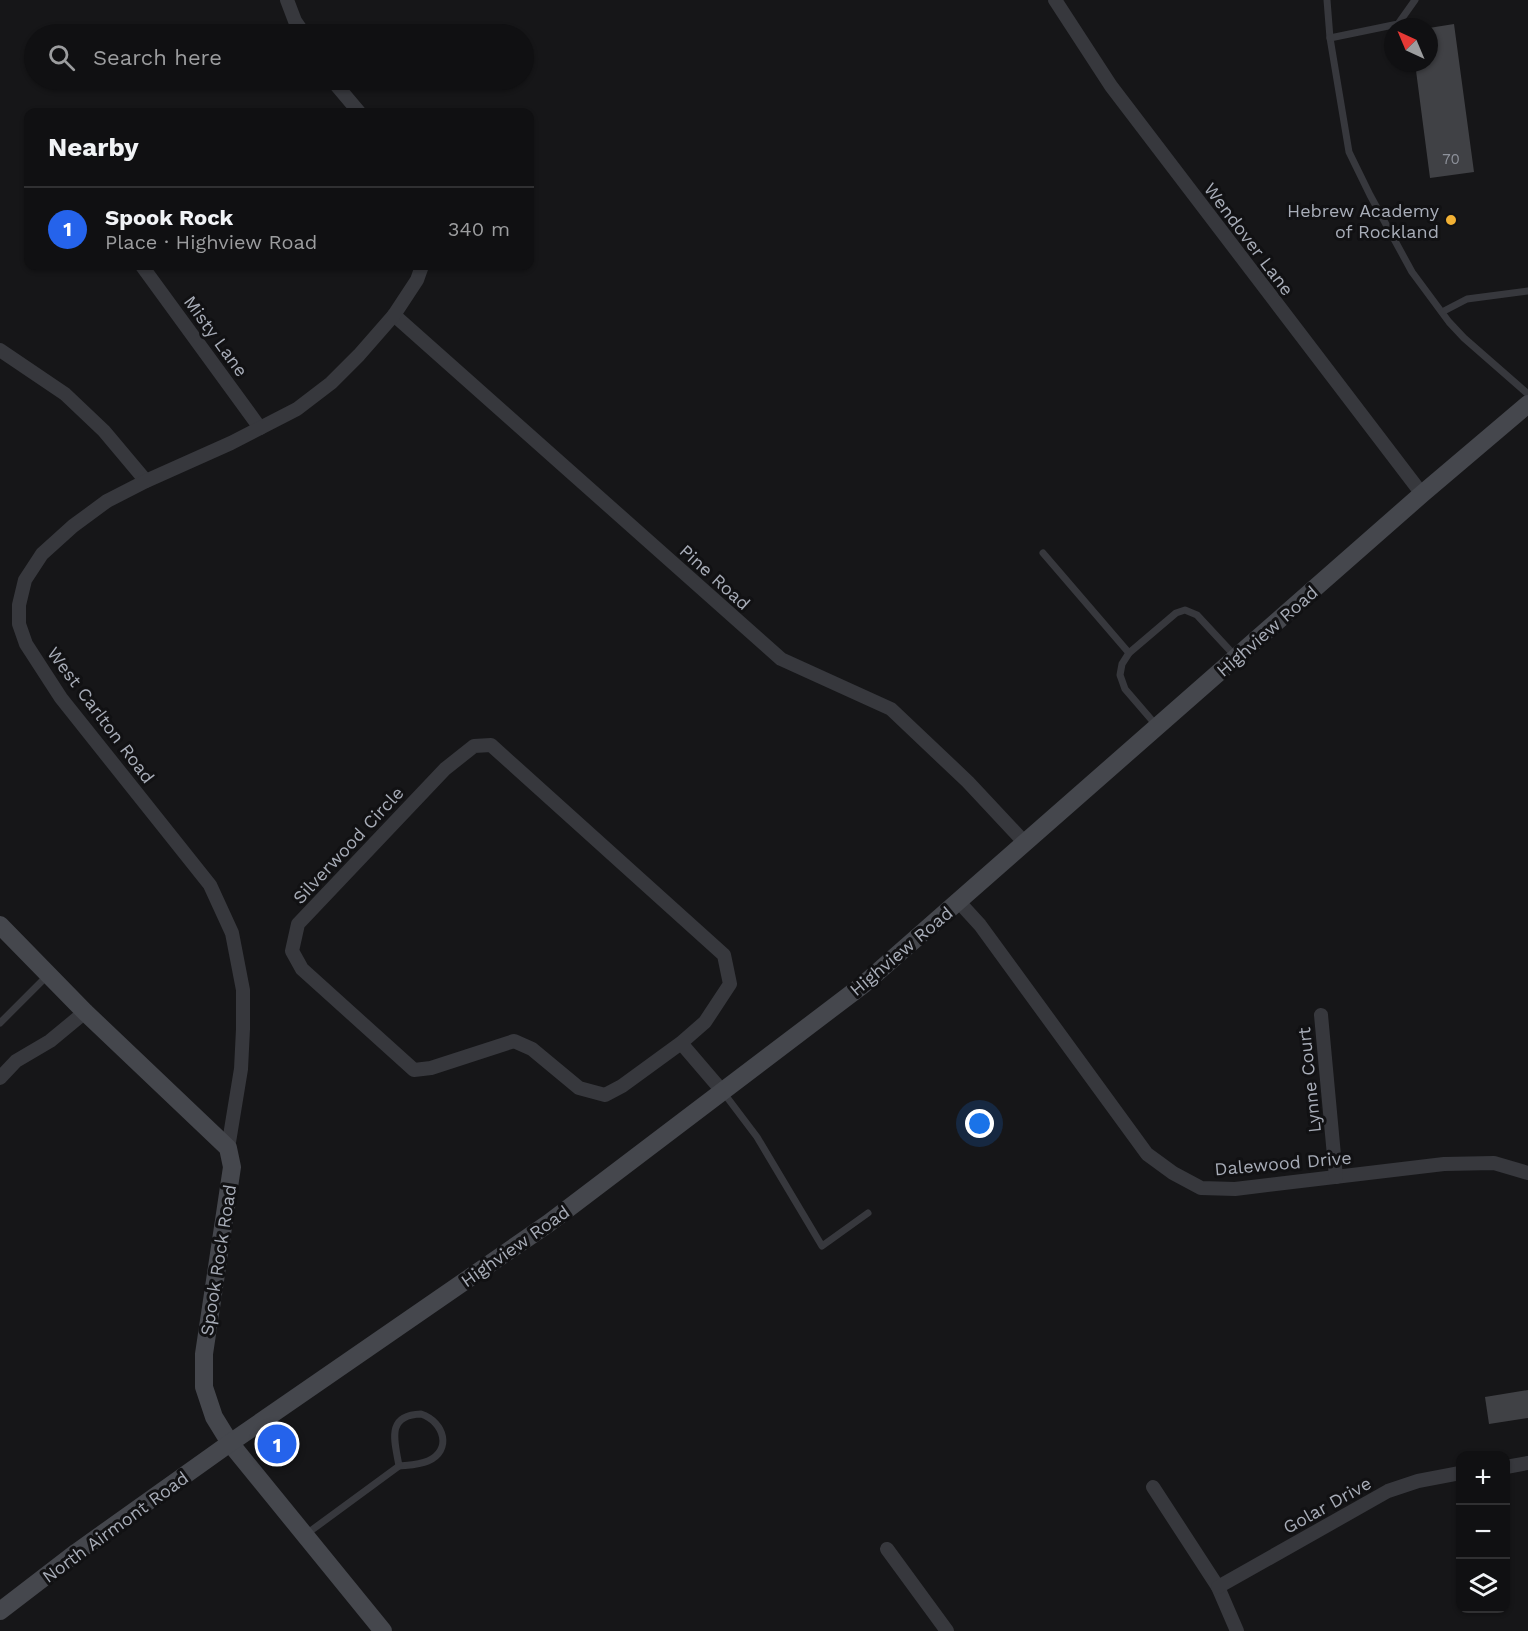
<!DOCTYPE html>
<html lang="en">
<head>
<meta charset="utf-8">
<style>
	:root { --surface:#101012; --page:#1e1e20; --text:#f1f3f6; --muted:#9c9d9f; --line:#303032; --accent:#2563eb }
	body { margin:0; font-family:"Work Sans",sans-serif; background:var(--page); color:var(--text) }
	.controls { position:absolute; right:18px; bottom:18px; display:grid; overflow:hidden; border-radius:12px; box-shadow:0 2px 4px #0004 }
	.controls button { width:54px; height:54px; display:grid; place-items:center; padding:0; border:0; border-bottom:2px solid var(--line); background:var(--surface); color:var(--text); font:30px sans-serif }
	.compass { position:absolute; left:1384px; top:18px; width:54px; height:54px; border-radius:50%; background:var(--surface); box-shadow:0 2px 4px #0004; rotate:316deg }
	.you { position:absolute; left:980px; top:1124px; width:21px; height:21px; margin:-15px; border:4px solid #fff; border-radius:50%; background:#1a73e8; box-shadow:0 0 0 9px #1a73e833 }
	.badge { display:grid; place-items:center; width:39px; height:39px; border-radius:50%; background:var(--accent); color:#fff; font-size:20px; font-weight:700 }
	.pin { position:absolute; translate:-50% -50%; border:3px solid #fff; box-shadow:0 2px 6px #0006 }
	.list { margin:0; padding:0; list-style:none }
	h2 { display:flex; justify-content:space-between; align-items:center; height:78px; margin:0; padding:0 24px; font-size:26px }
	h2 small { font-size:20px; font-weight:400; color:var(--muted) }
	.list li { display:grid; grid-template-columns:39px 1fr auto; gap:18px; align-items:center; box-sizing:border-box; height:84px; padding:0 24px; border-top:2px solid var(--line) }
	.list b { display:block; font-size:22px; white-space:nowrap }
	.list p { margin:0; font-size:20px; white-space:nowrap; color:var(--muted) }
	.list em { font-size:20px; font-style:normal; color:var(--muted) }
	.icon { flex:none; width:33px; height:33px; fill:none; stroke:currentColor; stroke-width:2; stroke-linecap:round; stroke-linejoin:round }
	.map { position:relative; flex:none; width:1528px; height:1631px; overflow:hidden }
	.search { position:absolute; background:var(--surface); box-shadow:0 2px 4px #0004; left:24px; top:24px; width:510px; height:66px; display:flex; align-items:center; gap:15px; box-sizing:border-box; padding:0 21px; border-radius:33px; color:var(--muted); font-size:22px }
	.panel { position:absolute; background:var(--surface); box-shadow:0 2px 4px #0004; left:24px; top:108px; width:510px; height:162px; border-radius:12px }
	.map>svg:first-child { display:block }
	.building { fill:#404145 }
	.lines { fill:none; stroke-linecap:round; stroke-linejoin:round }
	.lane { stroke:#37383d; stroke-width:7 }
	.street { stroke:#37383d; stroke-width:14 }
	.secondary { stroke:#45474d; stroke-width:18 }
	.poi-dot { fill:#f2b134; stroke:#111113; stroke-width:2 }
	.labels { text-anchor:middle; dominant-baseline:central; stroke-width:6; stroke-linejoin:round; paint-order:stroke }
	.number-label { font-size:15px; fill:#8e929b }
	.poi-label { font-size:18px; fill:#a8adb8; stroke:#111113; text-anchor:end }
	.street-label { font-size:18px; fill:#a8adb8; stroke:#111113 }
</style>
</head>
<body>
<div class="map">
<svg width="1528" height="1631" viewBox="0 0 1528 1631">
	<rect width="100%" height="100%" fill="#161618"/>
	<!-- building -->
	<g class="building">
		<polygon points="1454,24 1474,172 1430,178 1415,63 1429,63 1429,28"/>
		<polygon points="1528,1390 1528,1418 1489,1424 1485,1397"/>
	</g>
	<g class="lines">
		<!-- lane -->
		<g class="lane">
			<polyline points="1327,0 1330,38 1349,152 1370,195 1412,272 1449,322 1464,338 1528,394"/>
			<polyline points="1330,38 1398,24 1415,0"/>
			<polyline points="1442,312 1467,299 1528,291"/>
			<polyline points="1043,553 1129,653"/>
			<polyline points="1156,725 1125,689 1120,675 1122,664 1129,653 1176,613 1185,610 1197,615 1236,657"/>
			<polyline points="0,1023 47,976"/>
			<polyline points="723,1092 757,1137 822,1246 868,1213"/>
			<path d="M421,1414C445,1422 452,1451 428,1461C419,1465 408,1465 399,1466C395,1442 385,1415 421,1414Z"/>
			<polyline points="305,1535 399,1466"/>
		</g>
		<!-- street -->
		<g class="street">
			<polyline points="287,0 295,21 304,34"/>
			<polyline points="1055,0 1111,86 1422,494"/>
			<polyline points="332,80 359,112"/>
			<polyline points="142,266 260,428"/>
			<polyline points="394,315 781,659 891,709 968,782 1025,843"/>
			<polyline points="0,350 65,394 104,431 146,481"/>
			<polyline points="959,902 980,925 1147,1154 1173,1173 1201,1188 1235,1189 1444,1164 1494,1163 1528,1173"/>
			<polyline points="1321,1015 1336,1177"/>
			<polyline points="681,1043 622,1086 605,1095 579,1088 532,1049 514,1041 431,1068 414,1070 302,969 292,951 298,924 445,769 474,746 491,745 724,955 730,984 705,1022 681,1043 723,1092"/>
			<polyline points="0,1078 16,1061 50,1041 85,1012"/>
			<polyline points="228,1148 241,1069 243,1029 243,990 232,933 210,885 61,698 26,644 19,624 19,605 25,580 42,554 73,526 107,501 146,481 231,443 297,409 331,383 359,355 394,315 417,280 422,266"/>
			<polyline points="1506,1467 1528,1463"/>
			<polyline points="1153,1487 1218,1587 1237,1631"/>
			<polyline points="887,1549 947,1631"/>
			<polyline points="1218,1587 1388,1491 1418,1481 1460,1473"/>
		</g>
		<!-- secondary -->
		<g class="secondary">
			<polyline points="0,925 85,1012 228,1148 232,1167 204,1354 204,1387 214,1417 230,1443 383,1631"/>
			<polyline points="0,1611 77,1552 230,1443 549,1223 864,984 1422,494 1528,404"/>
		</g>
	</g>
	<!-- markers -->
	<circle class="poi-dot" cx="1451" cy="220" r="6"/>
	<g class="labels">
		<!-- number labels -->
		<g class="number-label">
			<text x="1451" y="159">70</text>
		</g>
		<!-- poi labels -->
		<g class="poi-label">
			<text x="1439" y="210">Hebrew Academy<tspan x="1439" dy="21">of Rockland</tspan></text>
		</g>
		<!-- street labels -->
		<g class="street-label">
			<text transform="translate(1249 239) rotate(53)">Wendover Lane</text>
			<text transform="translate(216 336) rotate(54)">Misty Lane</text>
			<text transform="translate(715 577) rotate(42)">Pine Road</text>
			<text transform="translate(1267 631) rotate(-41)">Highview Road</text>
			<text transform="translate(101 715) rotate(53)">West Carlton Road</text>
			<text transform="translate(348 845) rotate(-47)">Silverwood Circle</text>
			<text transform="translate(901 951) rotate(-40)">Highview Road</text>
			<text transform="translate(1309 1080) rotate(-96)">Lynne Court</text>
			<text transform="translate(1283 1163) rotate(-5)">Dalewood Drive</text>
			<text transform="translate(515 1246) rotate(-35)">Highview Road</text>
			<text transform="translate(218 1260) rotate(-81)">Spook Rock Road</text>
			<text transform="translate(1327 1505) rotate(-29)">Golar Drive</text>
			<text transform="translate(115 1527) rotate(-36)">North Airmont Road</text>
		</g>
	</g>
</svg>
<div class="controls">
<button>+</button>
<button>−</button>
<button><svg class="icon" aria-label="layers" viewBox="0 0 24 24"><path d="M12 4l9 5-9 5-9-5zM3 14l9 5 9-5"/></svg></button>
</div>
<svg class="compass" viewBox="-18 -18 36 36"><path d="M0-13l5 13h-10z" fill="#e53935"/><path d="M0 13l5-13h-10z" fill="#9c9d9f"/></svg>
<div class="you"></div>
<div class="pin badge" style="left:277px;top:1444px">1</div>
<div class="search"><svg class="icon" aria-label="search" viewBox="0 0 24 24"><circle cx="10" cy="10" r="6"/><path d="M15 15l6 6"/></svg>Search here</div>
<section class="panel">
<h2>Nearby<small></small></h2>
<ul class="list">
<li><span class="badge">1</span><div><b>Spook Rock</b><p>Place · Highview Road</p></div><em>340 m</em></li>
</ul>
</section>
</div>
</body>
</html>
